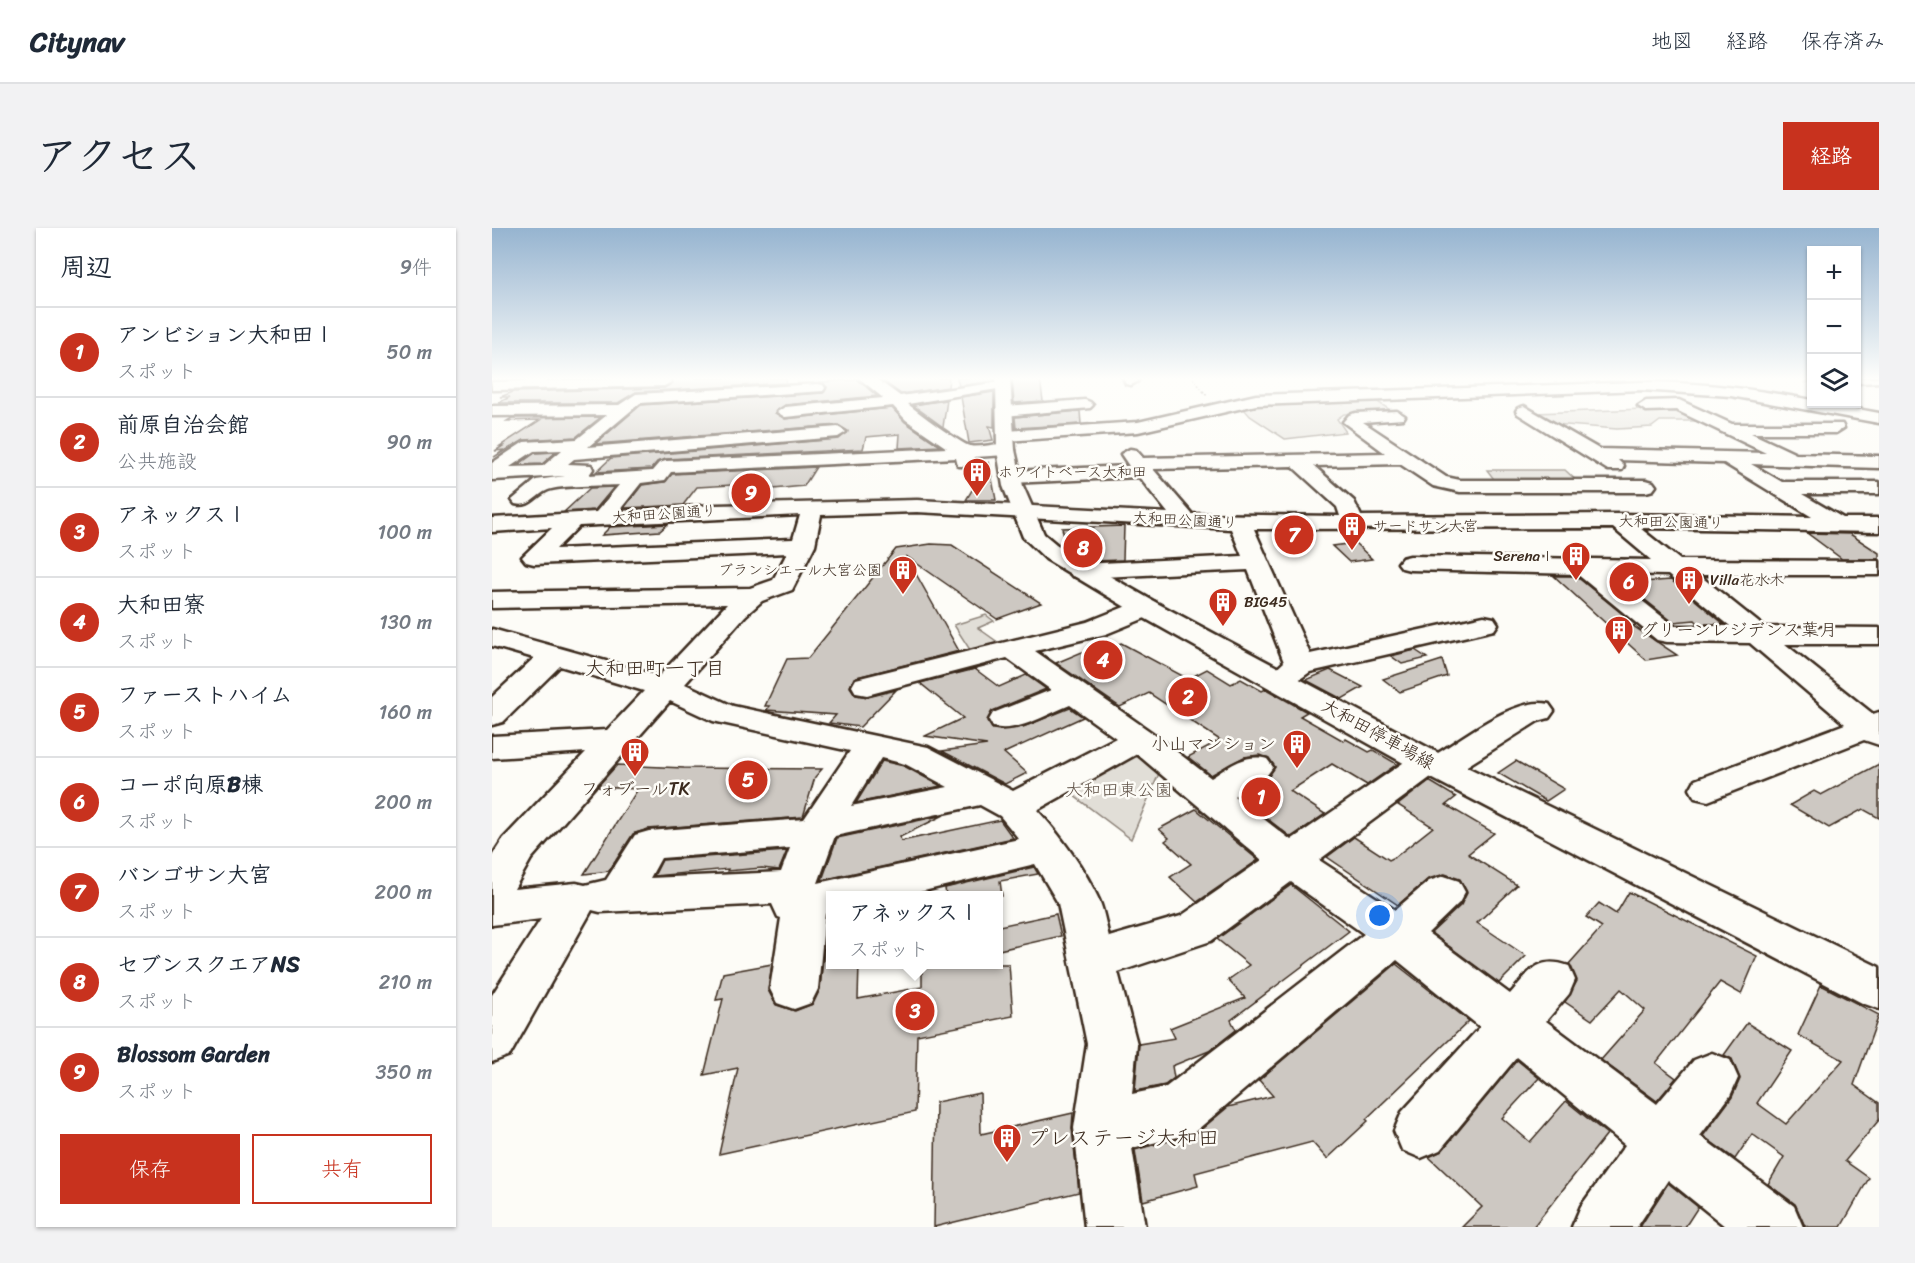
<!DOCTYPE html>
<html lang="ja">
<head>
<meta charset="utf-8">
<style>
	:root { --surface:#fff; --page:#f2f2f3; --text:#1f2937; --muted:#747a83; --line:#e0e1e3; --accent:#c8321e }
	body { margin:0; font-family:Sriracha,"Klee One",sans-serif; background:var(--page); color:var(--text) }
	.controls { position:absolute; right:18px; top:18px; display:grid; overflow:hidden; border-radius:0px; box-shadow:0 2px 4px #0004 }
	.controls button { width:54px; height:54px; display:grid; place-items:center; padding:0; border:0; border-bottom:2px solid var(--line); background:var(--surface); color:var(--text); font:30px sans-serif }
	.you { position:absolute; left:888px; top:688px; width:21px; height:21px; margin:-15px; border:4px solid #fff; border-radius:50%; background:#1a73e8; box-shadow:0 0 0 9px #1a73e833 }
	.badge { display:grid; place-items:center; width:39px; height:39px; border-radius:50%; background:var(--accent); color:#fff; font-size:20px; font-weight:700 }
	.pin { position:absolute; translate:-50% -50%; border:3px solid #fff; box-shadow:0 2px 6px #0006 }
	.popup { position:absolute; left:334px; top:663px; width:177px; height:78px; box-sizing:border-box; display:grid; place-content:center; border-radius:0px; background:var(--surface); filter:drop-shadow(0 2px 4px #0005); font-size:20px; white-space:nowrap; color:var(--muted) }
	.popup b { font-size:22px; color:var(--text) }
	.popup::after { content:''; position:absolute; left:50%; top:100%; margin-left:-12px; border:12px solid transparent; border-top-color:var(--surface) }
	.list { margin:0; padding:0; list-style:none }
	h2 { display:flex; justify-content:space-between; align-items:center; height:78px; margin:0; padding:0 24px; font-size:26px }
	h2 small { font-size:20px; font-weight:400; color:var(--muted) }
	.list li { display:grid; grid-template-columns:39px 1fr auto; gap:18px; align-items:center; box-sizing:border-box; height:90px; padding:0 24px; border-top:2px solid var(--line) }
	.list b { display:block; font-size:22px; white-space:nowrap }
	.list p { margin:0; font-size:20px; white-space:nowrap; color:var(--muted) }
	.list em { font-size:20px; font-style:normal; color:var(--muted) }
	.actions { display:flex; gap:12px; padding:18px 24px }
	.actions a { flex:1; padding:14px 0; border:2px solid var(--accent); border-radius:0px; text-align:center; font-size:21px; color:var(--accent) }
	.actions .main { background:var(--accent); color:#fff }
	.icon { flex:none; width:33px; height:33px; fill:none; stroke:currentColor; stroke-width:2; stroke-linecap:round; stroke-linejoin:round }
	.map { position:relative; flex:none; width:1387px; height:999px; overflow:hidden; border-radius:0px }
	header { display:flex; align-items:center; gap:36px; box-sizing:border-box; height:84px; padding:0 30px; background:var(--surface); border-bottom:2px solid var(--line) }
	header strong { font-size:28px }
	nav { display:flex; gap:33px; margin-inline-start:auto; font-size:21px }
	.intro { display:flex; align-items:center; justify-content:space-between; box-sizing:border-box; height:144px; padding:0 36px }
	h1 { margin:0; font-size:42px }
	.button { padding:15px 27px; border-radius:0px; background:var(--accent); color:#fff; font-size:21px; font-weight:700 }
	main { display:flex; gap:36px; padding:0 36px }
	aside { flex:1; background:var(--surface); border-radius:0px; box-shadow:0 2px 4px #0004 }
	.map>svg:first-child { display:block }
	.green { fill:#e1ded7; stroke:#8e847a; stroke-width:1.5 }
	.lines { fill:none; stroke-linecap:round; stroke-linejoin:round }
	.stream { stroke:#887d74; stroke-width:3 }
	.building { fill:#cdc8c2; stroke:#3b2a1e; stroke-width:1.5 }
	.minor-casing { stroke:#3b2a1e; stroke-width:5 }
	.major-casing { stroke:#3b2a1e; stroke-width:5 }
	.path { stroke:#3b2a1e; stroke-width:1.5; stroke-dasharray:2 2; stroke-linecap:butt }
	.minor { fill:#fdfcf7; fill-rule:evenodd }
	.major { fill:#fdfcf7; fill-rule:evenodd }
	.labels { text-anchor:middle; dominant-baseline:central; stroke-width:5; stroke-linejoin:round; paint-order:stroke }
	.far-poi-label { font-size:15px; fill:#3b2a1e; stroke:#fdfcf7; text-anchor:start }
	.far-street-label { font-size:15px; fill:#3b2a1e; stroke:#fdfcf7 }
	.poi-label { font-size:18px; fill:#3b2a1e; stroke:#fdfcf7; text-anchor:start }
	.street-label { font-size:18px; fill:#3b2a1e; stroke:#fdfcf7 }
	.park-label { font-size:18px; fill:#64574c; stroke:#fdfcf7 }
	.neighbourhood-label { font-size:20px; fill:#3b2a1e; stroke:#fdfcf7 }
	.near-poi-label { font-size:21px; fill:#3b2a1e; stroke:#fdfcf7; text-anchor:start }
</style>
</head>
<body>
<header>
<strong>Citynav</strong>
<nav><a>地図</a><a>経路</a><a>保存済み</a></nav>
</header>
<div class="intro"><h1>アクセス</h1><a class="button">経路</a></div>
<main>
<aside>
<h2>周辺<small>9件</small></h2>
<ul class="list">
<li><span class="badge">1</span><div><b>アンビション大和田Ⅰ</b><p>スポット</p></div><em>50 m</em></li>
<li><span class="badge">2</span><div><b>前原自治会館</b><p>公共施設</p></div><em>90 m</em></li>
<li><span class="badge">3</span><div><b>アネックスⅠ</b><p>スポット</p></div><em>100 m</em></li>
<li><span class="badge">4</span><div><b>大和田寮</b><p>スポット</p></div><em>130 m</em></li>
<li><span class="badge">5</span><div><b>ファーストハイム</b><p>スポット</p></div><em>160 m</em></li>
<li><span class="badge">6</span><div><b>コーポ向原B棟</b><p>スポット</p></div><em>200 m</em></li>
<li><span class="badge">7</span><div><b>バンゴサン大宮</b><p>スポット</p></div><em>200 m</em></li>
<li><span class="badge">8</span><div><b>セブンスクエアNS</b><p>スポット</p></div><em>210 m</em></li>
<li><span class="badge">9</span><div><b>Blossom Garden</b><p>スポット</p></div><em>350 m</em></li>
</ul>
<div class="actions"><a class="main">保存</a><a>共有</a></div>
</aside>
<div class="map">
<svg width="1387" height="999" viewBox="0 0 1387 999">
	<rect width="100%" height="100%" fill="#fdfcf7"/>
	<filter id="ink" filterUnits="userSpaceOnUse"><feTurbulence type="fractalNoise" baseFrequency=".0167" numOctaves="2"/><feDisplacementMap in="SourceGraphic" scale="12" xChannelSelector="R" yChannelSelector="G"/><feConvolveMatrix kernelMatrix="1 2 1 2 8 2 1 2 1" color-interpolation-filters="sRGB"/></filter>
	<g filter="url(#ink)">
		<!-- green -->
		<g class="green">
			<polygon points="881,171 903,185 852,186 845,191 854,204 793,211 758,188 752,181 779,174"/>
			<polygon points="1179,180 1215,193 1168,193 1160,199 1125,201 1062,196 1044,185"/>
			<polygon points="995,242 1073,242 1087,255 1005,255"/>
			<polygon points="494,387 502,393 486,400 507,415 504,420 480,425 462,397"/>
			<polygon points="639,521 668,543 639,611 569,558"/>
		</g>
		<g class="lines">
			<!-- stream -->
			<polyline class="stream" points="1313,154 1320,153"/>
		</g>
		<!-- building -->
		<g class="building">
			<polygon points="179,150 295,150 294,155 144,164 126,175 6,175 18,169 8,169 21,164 172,160 181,155"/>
			<polygon points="387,150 457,150 456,159 409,166"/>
			<polygon points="465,150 502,150 502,153 467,158"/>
			<polygon points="520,150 548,150 551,173 522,175"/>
			<polygon points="366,152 385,168 293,177 283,185 293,191 400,180 413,194 448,218 407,220 408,206 374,209 371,221 174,231 165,234 159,241 104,244 119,230 347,211 356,203 346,197 103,216 149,177 331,165 335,159 328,154"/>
			<polygon points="502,164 502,199 497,198 501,212 477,215 469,169"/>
			<polygon points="455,172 451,199 421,177"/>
			<polygon points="588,183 589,196 524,200 523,189"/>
			<polygon points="109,189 84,209 32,212 2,229 12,222 3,223 11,218 8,218 48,192 15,193 20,190"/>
			<polygon points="64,224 50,236 26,237 43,225"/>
			<polygon points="497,234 504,272 474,272"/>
			<polygon points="324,239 312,258 251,264 257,256 205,259 191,277 132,280 150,257 173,254 180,246"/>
			<polygon points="122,259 103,282 72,284 98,260"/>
			<polygon points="176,296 168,303 110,307 118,299"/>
			<polygon points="632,298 631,332 601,333 593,332 593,327 583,326 583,322 575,321 570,300"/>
			<polygon points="1315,305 1358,306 1387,325 1387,331 1350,331"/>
			<polygon points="863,315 880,331 857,334 840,318"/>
			<polygon points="439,316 460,317 549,375 505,391 414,328 467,423 362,450 358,459 364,467 376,469 404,462 368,499 337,495 344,487 274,482 278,478 273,478 295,431 316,430 404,321"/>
			<polygon points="1062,348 1084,348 1144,397 1141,398 1185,427 1154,432"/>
			<polygon points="1123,348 1142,349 1149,354 1179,352 1232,396 1207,396 1203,392 1181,394"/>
			<polygon points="629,415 696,451 715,441 739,456 749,451 770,463 774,461 815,484 808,488 852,513 854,511 877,524 881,522 905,536 875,557 840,536 798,563 833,586 799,609 746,568 777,548 783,539 777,530 767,527 752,529 719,547 696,529 728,512 657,465 628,479 564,435 590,424 597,429"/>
			<polygon points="923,422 935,430 910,436 899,428"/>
			<polygon points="950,432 955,448 908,464 891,451"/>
			<polygon points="483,441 507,459 534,447 554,461 500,483 495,493 501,501 531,499 578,480 591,489 512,525 535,545 513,556 450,523 495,517 433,508 471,490 428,455"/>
			<polygon points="838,442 871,459 850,471 814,452"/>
			<polygon points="390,533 412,538 449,558 364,575"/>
			<polygon points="1024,533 1072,561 1054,573 1006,545"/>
			<polygon points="1387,536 1387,590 1371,581 1337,600 1298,577 1322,563 1329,567"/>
			<polygon points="125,537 192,540 330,541 323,549 311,589 156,601 141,606 117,643 92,646 146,561 105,559"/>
			<polygon points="937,553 964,569 954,577 1002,605 976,626 1025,657 985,695 1034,728 1007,755 939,705 969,677 975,665 968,651 953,646 936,651 906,677 835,629 862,609 897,632 903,629 941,599 906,577"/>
			<polygon points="704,581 766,632 705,674 678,649 699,636 673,613 677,610 667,601"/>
			<polygon points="452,587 408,609 409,613 508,592 521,610 330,652 345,610"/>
			<polygon points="295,623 287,642 270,640 235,643 236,641 162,648 170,632"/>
			<polygon points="542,639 546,646 508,653 510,668 454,668 453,660"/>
			<polygon points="799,657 857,703 739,792 744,802 717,823 680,838 682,850 673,857 643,863 647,816 683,810 678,800 753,770 736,752 757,737 725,711"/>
			<polygon points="1137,664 1265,728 1249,766 1228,754 1164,835 1184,850 1165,873 1109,832 1153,782 1129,761 1100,792 1073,774 1085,753 1077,736 1110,699 1094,689 1107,675 1124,686"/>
			<polygon points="564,686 569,708 507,722 507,698"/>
			<polygon points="339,720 339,736 367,736 366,771 430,759 430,736 517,736 521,788 425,807 423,884 227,926 246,840 212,847 231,771 224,772 231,745 280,736 276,762 284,777 303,783 321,776 328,761 332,721"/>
			<polygon points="904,736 977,793 874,891 876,893 835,931 820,914 703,945 706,958 651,973 643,922 706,904 736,879 781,868 767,852"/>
			<polygon points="1329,757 1387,787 1362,857 1387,875 1387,892 1353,933 1377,950 1349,999 1316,999 1312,996 1303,976 1276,956 1292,929 1260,906 1243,931 1211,908 1240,869 1248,851 1240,831 1232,827 1255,795 1300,823 1265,875 1294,896 1351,832 1306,807"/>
			<polygon points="1025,832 1047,850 1010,890 1038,914 1074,873 1115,906 1041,999 970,999 990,979 937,929 950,923"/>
			<polygon points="488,865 489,906 581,885 580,900 587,964 442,999 444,874"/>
			<polygon points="1176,955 1206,979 1193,999 1148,999"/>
		</g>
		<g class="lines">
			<!-- minor casing -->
			<g class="minor-casing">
				<g id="minor">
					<polygon points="168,150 177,151 179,154 172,158 0,162 0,154"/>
					<path d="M367,150H383L408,168L516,153L518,156L511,160L416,176C423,182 470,217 478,218C491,221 514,210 523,222L514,227L483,229L480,238H466L464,230L179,244L173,252L149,255L127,283L224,277L425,272L676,285L647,249L519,255L509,249L519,243L637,238L629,226L638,221L644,222L651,230L893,225L851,194L857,187L863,185L905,183L913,188L911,191L871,194L954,249L968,252H1154L1161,254L1164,258L1161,262L1154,264H968L941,258L908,236L822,238L862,273L869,288L1126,286L1320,289L1232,235L1126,232L1132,238L1130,242H1116L1026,186L1024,183L1026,180L1032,178L1107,221L1274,225L1184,182L1154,183L1146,178L1154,173L1187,172L1240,196H1350L1352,200L1344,205H1259L1304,226L1387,228V240L1259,236L1290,254H1387V266H1310L1351,290H1387V304L1148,300L1188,332L1387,333V347H1207L1272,399L1387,400V416H1293L1381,486L1387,484V517L1372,512L1216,573L1203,570L1198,561L1203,552L1353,496L1258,415L1175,414L1165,412L1085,346L918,342L910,340L906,335L910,330L918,328L1159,332L1121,300L762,301L818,426L992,388L1002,390L1006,396L1002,402L818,444C805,453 797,460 780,455L776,449L792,434L756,342L589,350L580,348L577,343L580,338L589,336L750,328L739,301L425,284L329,287L323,317L300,362L270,373L253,388L193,456L241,478L436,519L521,563L624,510L578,477C555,486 526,505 501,499L497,492L501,485L559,462L515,430L375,467L364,465L360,458L364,451L595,394L645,374L654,372L663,374L667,380L663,386L614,406L543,423L659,504L719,550C737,539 753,525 775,531L781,539L775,547L742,568L799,612L924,526L936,523L946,525C974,508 1024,468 1057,476L1062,483L1057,490L1046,493L959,548L947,551L939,549L827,632L903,682L937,653L952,648L967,653L973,664L967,675L936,705L1018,766C1038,744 1045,727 1077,738L1083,752L1077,766L1054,793L1165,876L1202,832L1220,825L1238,832L1246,850L1238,868L1208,908L1302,978L1311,999H1234L1176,952L1145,999H1080L1089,978L1133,917L1025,829L948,922L929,930L910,922L902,903L910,884L988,799L905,732L705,902L686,909L640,920L653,999H593L582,900L595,816L566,675L543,636L411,668H339V684L333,686L326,761L319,775L302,781L285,775L278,761L289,690L286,689L280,676L108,684L100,682L18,827L0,834V767L49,691L0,697V628L11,611L94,524L0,530V508L115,502L152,463L68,438L11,494L0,497V469L42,430L0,418V401L167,448L235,376L0,380V364L258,360L281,352L295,325L42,336L34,334L30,329L60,300L0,304V290L104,284L127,257C111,258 67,257 56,262C42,268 39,280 23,276L20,272L44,252L73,248L0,252V235L32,214L85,211L115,187L0,188V178L127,177L144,166L326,156L331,157L333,160L331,163L148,175L96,219L346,199L354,204L346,209L82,231L76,236L99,237L101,241L97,247L160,243L167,235L174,233L455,220L414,192L401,178L293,189L285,184L293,179L391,170ZM70,222L51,238L18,239L42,223ZM800,238L845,279L848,288L700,286L661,241ZM308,287L301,311L64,321L87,298ZM1116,346L1176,347L1238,398H1182ZM178,473L221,493L358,523L312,591L157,603L143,607L114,652L93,657L84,655L22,661L39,631ZM645,526L770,632L689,688L617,709C614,697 612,683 607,672C594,643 567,605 545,582ZM389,530L413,536L456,559L359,578ZM488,577L508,588L527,611L326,655L343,608ZM298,620L289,644L158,650L169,630ZM799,654L872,706L674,859L640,866L645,816L626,744L719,713Z"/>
					<polygon points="631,150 645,150 646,153 639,157 634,156"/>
					<polygon points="1364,150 1387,150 1387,154 1364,155"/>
					<path d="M1149,154C1207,154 1263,161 1320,172V176H1338L1387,185V195L1239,168L1149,162L764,177L646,204L514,213L505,208L514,203L646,194L764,167Z"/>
					<polygon points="593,172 598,174 601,177 598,180 513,188 505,183 513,178"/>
				</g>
			</g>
			<!-- major casing -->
			<g class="major-casing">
				<polygon id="major" points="504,150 518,150 523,222 531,258 552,306 570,321 663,374 948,526 1387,739 1387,781 1370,775 924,542 645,386 554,331 531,309 511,258 505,222"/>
			</g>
			<!-- path -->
			<polyline class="path" points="701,150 715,168"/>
			<!-- minor -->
			<use href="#minor" class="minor"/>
			<!-- major -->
			<use href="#major" class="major"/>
		</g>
	</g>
	<!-- sky -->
	<linearGradient id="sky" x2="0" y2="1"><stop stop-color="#96b4d0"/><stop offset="0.52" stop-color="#fefefb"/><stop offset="1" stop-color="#fefefb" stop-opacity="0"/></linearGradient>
	<rect width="1387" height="290" fill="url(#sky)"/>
	<!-- icons -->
	<defs>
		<g id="building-pin" transform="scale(1.5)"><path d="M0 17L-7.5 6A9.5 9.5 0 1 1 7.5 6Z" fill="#c8321e" stroke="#fdfcf7"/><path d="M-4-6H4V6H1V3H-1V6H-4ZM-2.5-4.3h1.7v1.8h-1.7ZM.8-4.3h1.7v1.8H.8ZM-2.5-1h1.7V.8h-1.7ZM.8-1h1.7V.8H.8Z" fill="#fff"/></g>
	</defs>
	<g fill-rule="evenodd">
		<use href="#building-pin" x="485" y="244"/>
		<use href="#building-pin" x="860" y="298"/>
		<use href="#building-pin" x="1084" y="328"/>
		<use href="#building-pin" x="411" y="342"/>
		<use href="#building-pin" x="1197" y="352"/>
		<use href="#building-pin" x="731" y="374"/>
		<use href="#building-pin" x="1127" y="402"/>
		<use href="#building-pin" x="805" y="516"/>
		<use href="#building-pin" x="143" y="524"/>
		<use href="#building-pin" x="515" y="910"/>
	</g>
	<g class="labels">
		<!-- far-poi labels -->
		<g class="far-poi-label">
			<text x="506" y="244">ホワイトベース大和田</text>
			<text x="881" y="298">サードサン大宮</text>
			<text x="1063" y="328" text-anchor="end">SerenaⅠ</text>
			<text x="390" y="342" text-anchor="end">ブランシエール大宮公園</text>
			<text x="1218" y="352">Villa花水木</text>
			<text x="752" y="374">BIG45</text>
		</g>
		<!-- far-street labels -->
		<g class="far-street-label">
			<text transform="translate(172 286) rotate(-4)">大和田公園通り</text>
			<text transform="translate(693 292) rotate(3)">大和田公園通り</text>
			<text transform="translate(1179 294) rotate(1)">大和田公園通り</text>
		</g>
		<!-- poi labels -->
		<g class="poi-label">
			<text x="1148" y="402">グリーンレジデンス葉月</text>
			<text x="784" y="516" text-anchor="end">小山マンション</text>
			<text x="143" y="561" text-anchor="middle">フォブールTK</text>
		</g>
		<!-- street labels -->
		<g class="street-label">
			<text transform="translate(886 506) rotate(29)">大和田停車場線</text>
		</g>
		<!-- park labels -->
		<g class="park-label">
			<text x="627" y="562">大和田東公園</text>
		</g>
		<!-- neighbourhood labels -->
		<g class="neighbourhood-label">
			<text x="163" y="440">大和田町一丁目</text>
		</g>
		<!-- near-poi labels -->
		<g class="near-poi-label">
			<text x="536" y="910">プレステージ大和田</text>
		</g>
	</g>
</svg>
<div class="controls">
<button>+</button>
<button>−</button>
<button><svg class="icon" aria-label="layers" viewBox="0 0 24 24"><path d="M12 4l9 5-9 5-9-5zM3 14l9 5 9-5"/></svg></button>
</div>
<div class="you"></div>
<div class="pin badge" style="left:769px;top:569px">1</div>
<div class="pin badge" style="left:696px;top:469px">2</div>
<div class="pin badge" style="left:423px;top:783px">3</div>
<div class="popup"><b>アネックスⅠ</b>スポット</div>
<div class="pin badge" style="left:611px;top:432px">4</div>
<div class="pin badge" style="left:256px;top:552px">5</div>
<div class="pin badge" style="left:1137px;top:354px">6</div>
<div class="pin badge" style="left:802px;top:307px">7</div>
<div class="pin badge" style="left:591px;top:320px">8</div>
<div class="pin badge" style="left:259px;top:265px">9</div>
</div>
</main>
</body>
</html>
